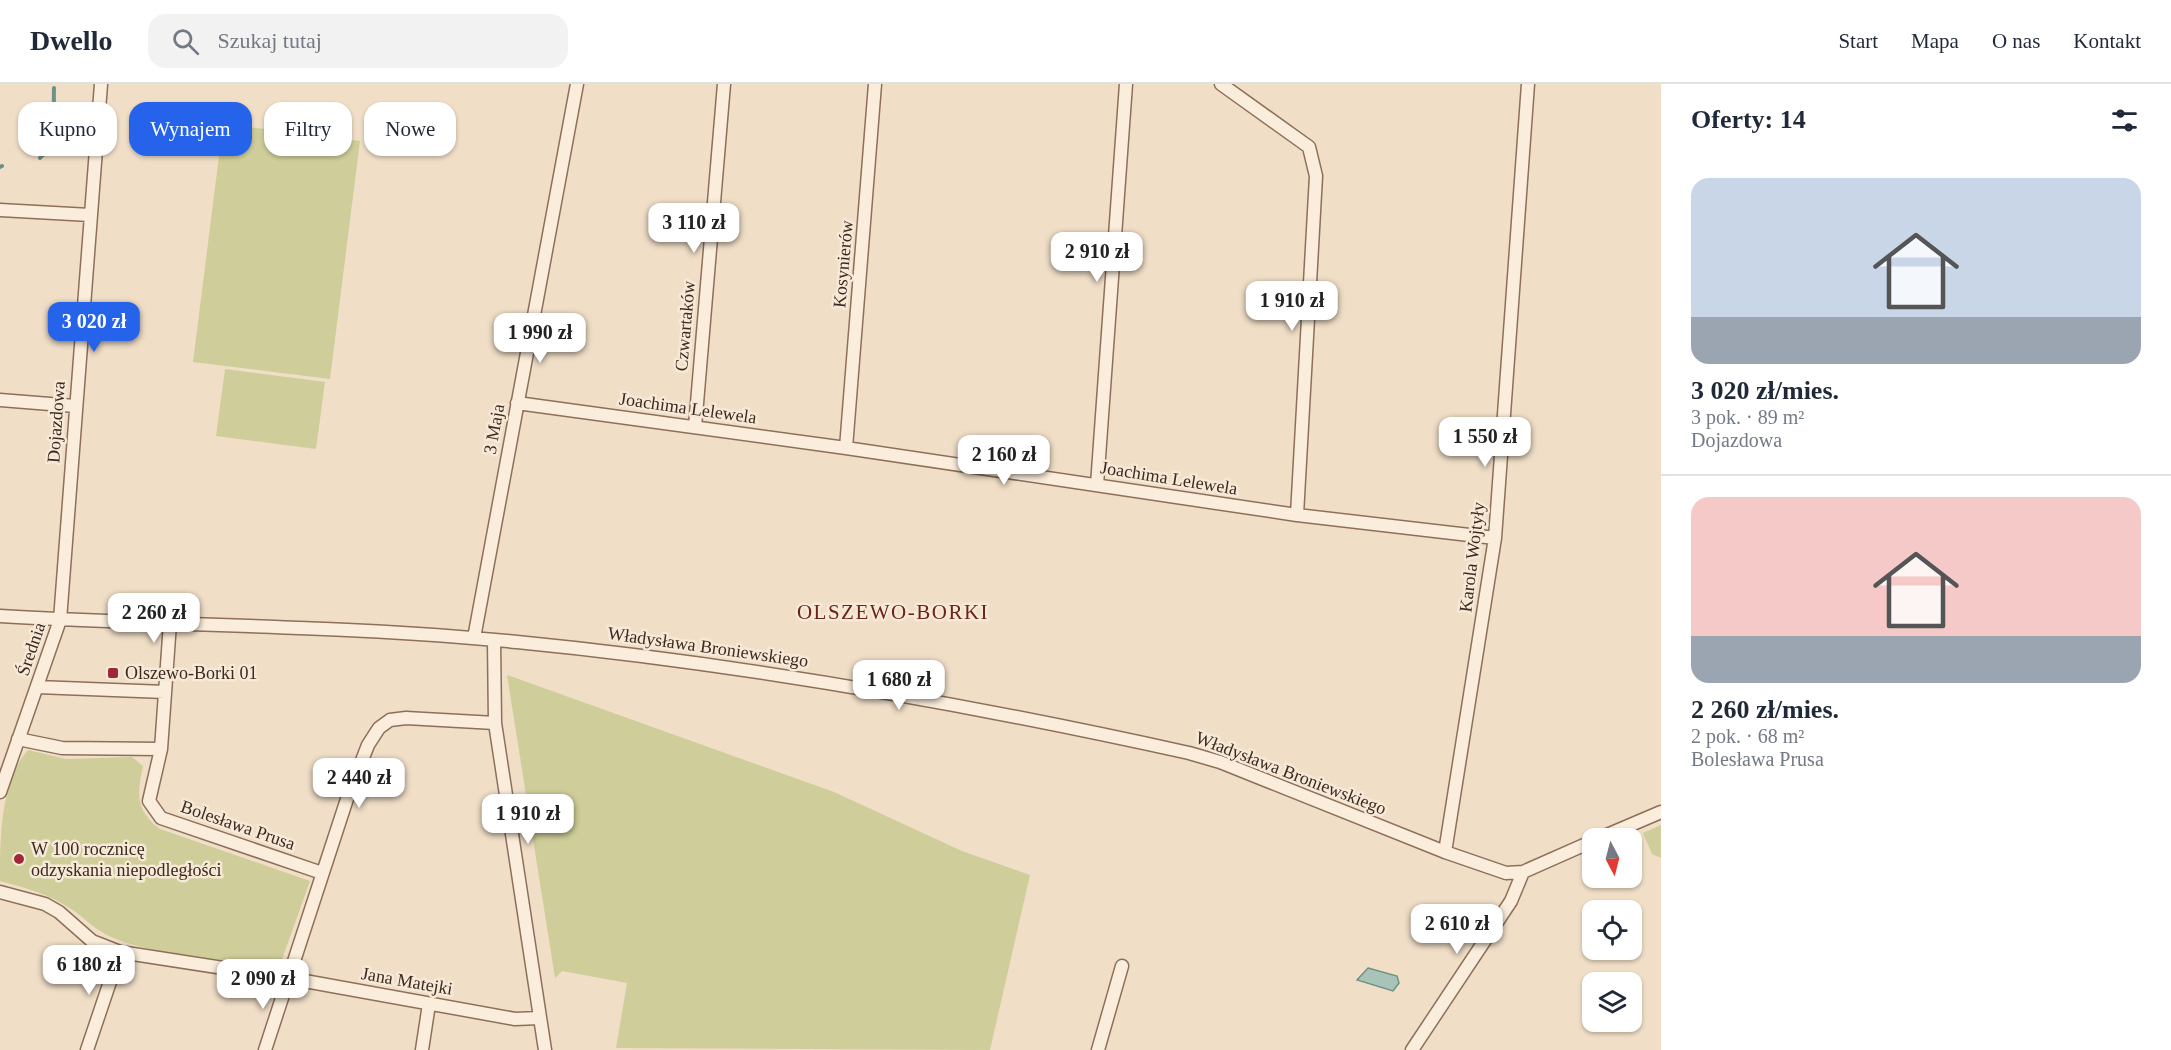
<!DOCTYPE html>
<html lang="pl">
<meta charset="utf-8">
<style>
:root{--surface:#fff;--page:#f2f2f3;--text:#1f2937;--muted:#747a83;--line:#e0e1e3;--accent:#2563eb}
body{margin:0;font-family:Georgia,serif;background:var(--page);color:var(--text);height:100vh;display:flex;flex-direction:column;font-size:22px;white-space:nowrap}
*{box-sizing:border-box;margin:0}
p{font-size:20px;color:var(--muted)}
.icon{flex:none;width:33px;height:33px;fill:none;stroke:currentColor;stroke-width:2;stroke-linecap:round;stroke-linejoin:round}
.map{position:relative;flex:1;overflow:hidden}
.drawer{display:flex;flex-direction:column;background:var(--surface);width:510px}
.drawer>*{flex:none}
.hud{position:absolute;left:18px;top:18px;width:570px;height:54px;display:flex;gap:12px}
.needle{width:39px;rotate:173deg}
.fabs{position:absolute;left:1582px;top:744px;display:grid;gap:12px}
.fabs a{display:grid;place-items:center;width:60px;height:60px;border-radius:12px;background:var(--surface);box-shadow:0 2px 4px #0004;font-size:30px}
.price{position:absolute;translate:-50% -51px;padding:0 14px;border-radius:12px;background:#fff;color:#222;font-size:20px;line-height:39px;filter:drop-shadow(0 2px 3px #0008)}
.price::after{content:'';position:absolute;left:50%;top:36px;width:18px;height:14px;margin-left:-9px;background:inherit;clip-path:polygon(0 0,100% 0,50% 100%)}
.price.current{background:var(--accent);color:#fff}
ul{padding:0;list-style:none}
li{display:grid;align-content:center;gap:12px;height:318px;padding:0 30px}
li+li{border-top:2px solid var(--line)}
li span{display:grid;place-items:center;height:186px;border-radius:18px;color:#555}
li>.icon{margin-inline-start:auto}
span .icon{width:108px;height:108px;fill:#fffc;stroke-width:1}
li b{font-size:26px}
h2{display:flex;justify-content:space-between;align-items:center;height:72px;padding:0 30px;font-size:26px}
.chip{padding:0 21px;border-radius:18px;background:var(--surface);box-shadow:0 2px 4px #0004;font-size:21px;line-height:54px}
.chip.current{background:var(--accent);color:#fff}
header{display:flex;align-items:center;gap:36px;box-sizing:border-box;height:84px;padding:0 30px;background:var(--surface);border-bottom:2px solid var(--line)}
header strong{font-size:28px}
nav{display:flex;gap:33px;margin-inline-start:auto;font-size:21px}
.search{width:420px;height:54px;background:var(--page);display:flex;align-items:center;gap:15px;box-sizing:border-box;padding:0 21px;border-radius:18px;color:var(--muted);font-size:22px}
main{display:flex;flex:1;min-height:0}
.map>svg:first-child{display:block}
.green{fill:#cfce9a}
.water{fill:#a8c4b8;stroke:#6e9385;stroke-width:1.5}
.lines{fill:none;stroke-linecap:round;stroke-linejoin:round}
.stream{stroke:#6e9385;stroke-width:4}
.minor-casing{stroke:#8d6f5b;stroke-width:15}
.minor{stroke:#faeddb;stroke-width:12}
.poi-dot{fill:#9e2839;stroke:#f7e9d7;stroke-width:2}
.labels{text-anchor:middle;stroke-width:5;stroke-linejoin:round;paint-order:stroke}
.street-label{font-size:18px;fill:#3c2a1f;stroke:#f7e9d7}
.poi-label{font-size:18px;fill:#3c2a1f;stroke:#f7e9d7;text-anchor:start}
.quarter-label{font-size:21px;letter-spacing:1.5px;fill:#6b231d;stroke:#f7e9d7}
</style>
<header>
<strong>Dwello</strong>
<div class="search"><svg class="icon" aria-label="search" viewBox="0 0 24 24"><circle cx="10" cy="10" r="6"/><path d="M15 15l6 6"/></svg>Szukaj tutaj</div>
<nav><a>Start</a><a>Mapa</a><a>O nas</a><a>Kontakt</a></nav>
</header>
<main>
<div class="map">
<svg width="1661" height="966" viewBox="0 0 1661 966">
<rect width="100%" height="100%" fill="#f0dec7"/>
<path class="green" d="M223 40 360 57 330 295 193 278Z
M225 285 325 298 316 365 216 352Z
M507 591 834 708 962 767 1030 791 990 966 616 964 627 899 562 887 555 894Z
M28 666 66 675 132 673 143 682C137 710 135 726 160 745L310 797 280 881 271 883C218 875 158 873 109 852 92 844 83 832 68 823 46 809 25 804 0 797 0 756 0 697 28 666Z
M1661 741V774L1652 770 1643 749Z"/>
<path class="water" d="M1368 884 1397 892 1399 899 1393 907 1357 896Z"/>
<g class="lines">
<path class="stream" d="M40 74C58 59 53 26 54 4
M0 83 2 82"/>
<g class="minor-casing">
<path id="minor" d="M1221 0 1309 63 1316 92 1297 431
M0 126 90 131
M0 316 75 322
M517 319 846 364 1297 431 1495 454
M695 343 724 0
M846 364 875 0
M1097 401 1126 0
M0 532C172 542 346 541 517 558 743 580 967 620 1189 669L1220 678 1445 768 1506 789 1523 788 1593 757
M170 539 161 665 149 717 161 734 322 789
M474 554 577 0
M494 556 495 639 545 966
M37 603 165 608
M18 655 62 664 161 665
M0 708 60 536 101 0
M1600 754 1661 728
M1445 768 1495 454 1528 0
M0 808 45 820 59 828 92 857 120 868 288 894 515 935 539 934
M87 966 120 868
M265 966 347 715 368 661 379 644 390 636 406 634 495 639
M422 966 429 920
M1098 966 1122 882
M1412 966 1511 817 1523 788"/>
</g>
<use href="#minor" class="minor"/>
</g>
<g class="poi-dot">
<rect x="107" y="583" width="12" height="12" rx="3"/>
<circle cx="19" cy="775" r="6"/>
</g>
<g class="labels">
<g class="street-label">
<text transform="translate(843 180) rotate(-85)" y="6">Kosynierów</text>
<text transform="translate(685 242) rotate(-85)" y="6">Czwartaków</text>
<text transform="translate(688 324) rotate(8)" y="6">Joachima Lelewela</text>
<text transform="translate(56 338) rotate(-86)" y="6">Dojazdowa</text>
<text transform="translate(494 345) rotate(-80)" y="6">3 Maja</text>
<text transform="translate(1169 394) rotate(9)" y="6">Joachima Lelewela</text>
<text transform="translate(1472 473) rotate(-83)" y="6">Karola Wojtyły</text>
<text transform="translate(708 563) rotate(8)" y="6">Władysława Broniewskiego</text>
<text transform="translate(31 565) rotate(-71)" y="6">Średnia</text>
<text transform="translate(1291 689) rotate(21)" y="6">Władysława Broniewskiego</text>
<text transform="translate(238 741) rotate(19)" y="6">Bolesława Prusa</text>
<text transform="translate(407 897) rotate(10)" y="6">Jana Matejki</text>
</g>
<g class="poi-label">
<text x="125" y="595">Olszewo-Borki 01</text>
<text x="31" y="771">W 100 rocznicę<tspan x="31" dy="21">odzyskania niepodległości</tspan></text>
</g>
<g class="quarter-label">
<text x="893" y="535">OLSZEWO-BORKI</text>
</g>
</g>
</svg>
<div class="fabs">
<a><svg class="needle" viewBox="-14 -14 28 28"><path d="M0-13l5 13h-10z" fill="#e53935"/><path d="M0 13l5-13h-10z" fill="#747a83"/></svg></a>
<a><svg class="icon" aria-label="locate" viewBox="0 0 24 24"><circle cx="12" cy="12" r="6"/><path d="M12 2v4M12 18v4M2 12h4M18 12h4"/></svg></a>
<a><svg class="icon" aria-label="layers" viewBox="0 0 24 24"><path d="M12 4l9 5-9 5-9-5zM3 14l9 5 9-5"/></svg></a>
</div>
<b class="price" style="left:694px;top:170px">3 110 zł</b>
<b class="price" style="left:1097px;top:199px">2 910 zł</b>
<b class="price" style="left:1292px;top:248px">1 910 zł</b>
<b class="price current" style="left:94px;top:269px">3 020 zł</b>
<b class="price" style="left:540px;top:280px">1 990 zł</b>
<b class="price" style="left:1485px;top:384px">1 550 zł</b>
<b class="price" style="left:1004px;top:402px">2 160 zł</b>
<b class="price" style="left:154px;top:560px">2 260 zł</b>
<b class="price" style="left:899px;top:627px">1 680 zł</b>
<b class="price" style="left:359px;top:725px">2 440 zł</b>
<b class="price" style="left:528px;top:761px">1 910 zł</b>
<b class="price" style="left:1457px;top:871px">2 610 zł</b>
<b class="price" style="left:89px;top:912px">6 180 zł</b>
<b class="price" style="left:263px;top:926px">2 090 zł</b>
<div class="hud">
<a class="chip">Kupno</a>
<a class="chip current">Wynajem</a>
<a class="chip">Filtry</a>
<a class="chip">Nowe</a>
</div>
</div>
<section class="drawer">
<h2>Oferty: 14<svg class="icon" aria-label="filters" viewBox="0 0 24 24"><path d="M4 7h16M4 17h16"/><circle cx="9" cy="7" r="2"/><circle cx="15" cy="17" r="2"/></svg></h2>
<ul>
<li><span style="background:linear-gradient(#c9d6e8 75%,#9aa5b1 0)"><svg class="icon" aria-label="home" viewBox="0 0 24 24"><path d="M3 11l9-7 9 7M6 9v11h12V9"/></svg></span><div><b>3 020 zł/mies.</b><p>3 pok. · 89 m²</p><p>Dojazdowa</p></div></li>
<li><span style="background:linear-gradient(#f6c9c9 75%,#9aa5b1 0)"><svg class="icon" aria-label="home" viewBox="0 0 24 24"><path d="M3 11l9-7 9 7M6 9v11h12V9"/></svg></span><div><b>2 260 zł/mies.</b><p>2 pok. · 68 m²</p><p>Bolesława Prusa</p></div></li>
</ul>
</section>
</main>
